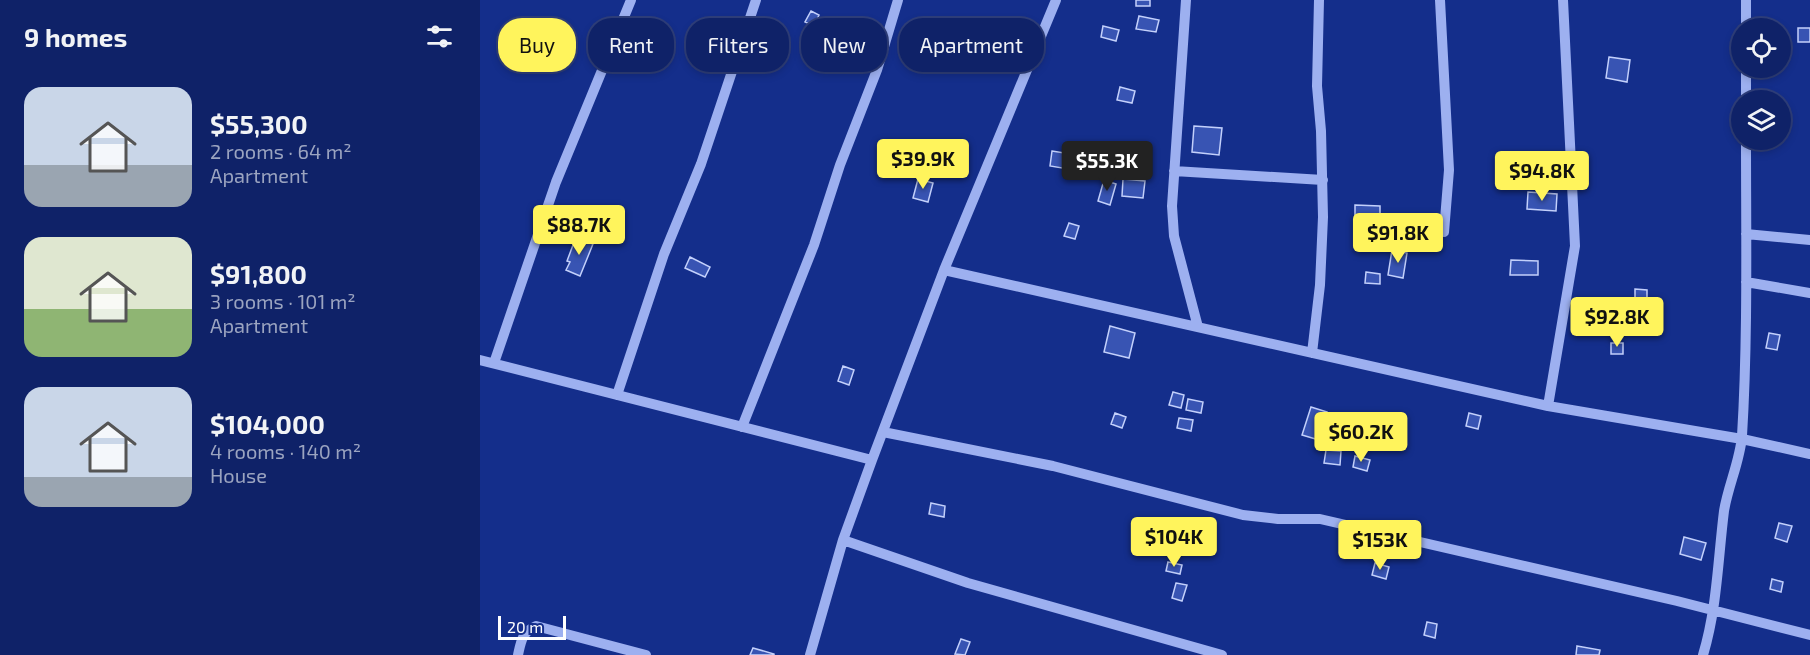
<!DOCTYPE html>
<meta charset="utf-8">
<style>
:root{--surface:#0f2268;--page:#1d2f71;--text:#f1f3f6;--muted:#9ba4c0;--line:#2f3f7c;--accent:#fff45c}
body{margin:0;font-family:"Exo 2",sans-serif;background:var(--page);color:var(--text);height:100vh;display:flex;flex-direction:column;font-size:22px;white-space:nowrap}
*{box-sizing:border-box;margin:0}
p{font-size:20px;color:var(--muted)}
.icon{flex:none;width:33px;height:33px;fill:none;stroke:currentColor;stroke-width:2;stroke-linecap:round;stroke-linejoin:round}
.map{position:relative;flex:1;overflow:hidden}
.panel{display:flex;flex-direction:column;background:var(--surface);width:480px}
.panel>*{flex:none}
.guide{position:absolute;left:18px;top:18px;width:570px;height:54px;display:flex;gap:12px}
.controls{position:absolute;left:1251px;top:18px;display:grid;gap:12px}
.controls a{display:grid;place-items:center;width:60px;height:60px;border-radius:50%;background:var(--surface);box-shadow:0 3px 9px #0003,0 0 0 2px var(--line);font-size:30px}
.scale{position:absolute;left:18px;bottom:15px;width:68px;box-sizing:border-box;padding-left:6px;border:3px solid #fff;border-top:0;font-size:16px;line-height:21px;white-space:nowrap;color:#fff;-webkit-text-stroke:4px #142e8b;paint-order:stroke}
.price{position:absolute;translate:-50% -51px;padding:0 14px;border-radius:6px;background:var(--accent);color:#111;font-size:20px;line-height:39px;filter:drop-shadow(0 2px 3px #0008)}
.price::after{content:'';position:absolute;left:50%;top:36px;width:18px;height:14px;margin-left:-9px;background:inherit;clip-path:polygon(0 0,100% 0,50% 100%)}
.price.on{background:#222;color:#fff}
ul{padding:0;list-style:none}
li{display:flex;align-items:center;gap:18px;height:150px;padding:0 24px}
li span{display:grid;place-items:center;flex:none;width:168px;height:120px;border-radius:18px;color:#555}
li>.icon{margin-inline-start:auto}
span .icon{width:72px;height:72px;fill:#fffc;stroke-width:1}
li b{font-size:26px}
h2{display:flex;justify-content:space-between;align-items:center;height:72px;padding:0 24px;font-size:26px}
.tag{padding:0 21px;border-radius:24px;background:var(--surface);box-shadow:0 3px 9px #0003,0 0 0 2px var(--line);font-size:21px;line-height:54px}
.tag.on{background:var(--accent);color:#111}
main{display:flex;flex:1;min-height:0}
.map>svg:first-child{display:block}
.building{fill:#3854b3;stroke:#c3d0fb;stroke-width:1.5}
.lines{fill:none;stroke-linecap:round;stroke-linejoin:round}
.minor{stroke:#9db0f0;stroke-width:10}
</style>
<main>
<section class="panel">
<h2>9 homes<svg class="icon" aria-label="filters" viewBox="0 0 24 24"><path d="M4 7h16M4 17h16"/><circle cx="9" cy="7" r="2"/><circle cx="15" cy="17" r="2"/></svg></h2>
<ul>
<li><span style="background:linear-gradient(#c9d6e8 65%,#9aa5b1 0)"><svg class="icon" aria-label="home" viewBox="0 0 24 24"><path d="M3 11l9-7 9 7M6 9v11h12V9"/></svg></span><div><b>$55,300</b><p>2 rooms · 64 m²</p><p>Apartment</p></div></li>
<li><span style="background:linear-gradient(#dfe7d0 60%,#8fb573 0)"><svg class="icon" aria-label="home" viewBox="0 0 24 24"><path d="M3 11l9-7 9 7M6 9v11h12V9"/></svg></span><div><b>$91,800</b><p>3 rooms · 101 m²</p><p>Apartment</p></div></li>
<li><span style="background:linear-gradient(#c9d6e8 75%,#9aa5b1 0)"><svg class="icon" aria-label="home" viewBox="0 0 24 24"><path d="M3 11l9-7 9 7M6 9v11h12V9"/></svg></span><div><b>$104,000</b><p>4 rooms · 140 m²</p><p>House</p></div></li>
</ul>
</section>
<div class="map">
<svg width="1330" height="655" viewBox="0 0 1330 655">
<rect width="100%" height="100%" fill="#142e8b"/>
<path class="building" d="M656 0H670V6H656Z
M331 11 339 15 334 26 325 22Z
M659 16 679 20 676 32 656 29Z
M623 26 639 30 636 41 621 37Z
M1318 28H1330V42H1318Z
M1129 57 1150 60 1147 82 1126 78Z
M640 87 655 91 652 103 637 100Z
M714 126 742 128 739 155 712 152Z
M572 151 591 154 588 169 570 166Z
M438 179 453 183 448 202 433 198Z
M643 179 665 181 663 198 642 196Z
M624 180 636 184 630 205 618 201Z
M1048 192 1077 194 1076 211 1047 209Z
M875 205 900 206V219H875Z
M589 223 599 226 595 239 584 236Z
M96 237 113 244 100 276 86 270 90 262 87 261Z
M912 250 927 253 923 278 908 275Z
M210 257 230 267 225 277 205 268Z
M1031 260 1058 261V275H1030Z
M886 272 900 274V284L885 283Z
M1155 289 1167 290V304L1155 303Z
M630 326 655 333 649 358 624 352Z
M1289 333 1300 335 1297 350 1286 348Z
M1131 343H1143V354H1131Z
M363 366 374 370 369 385 358 381Z
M693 392 704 395 701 408 689 405Z
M708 399 723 402 721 413 706 410Z
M831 407 847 412 839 440 822 435Z
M635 413 646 417 642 428 631 424Z
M989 413 1001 416 998 429 986 426Z
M699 418 713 420 711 431 697 428Z
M846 450 861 451 860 465 844 463Z
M875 456 890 460 887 471 873 467Z
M451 503 465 506 464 517 449 514Z
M1299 523 1312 526 1307 542 1295 538Z
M1204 537 1226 543 1221 560 1200 554Z
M688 562 702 565 700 574 686 571Z
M895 563 909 567 906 579 892 575Z
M1292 579 1303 582 1301 592 1290 589Z
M696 583 707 585 702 601 692 598Z
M947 622 957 624 955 638 944 635Z
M481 639 490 642 485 655 475 654Z
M1097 646 1120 650 1119 655H1096Z
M273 648 294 654V655H270Z"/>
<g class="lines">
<path class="minor" d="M706 0 692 206 694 236 718 327
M960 0 969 170 964 232
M1266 0V28
M1266 68V100
M694 171 843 180
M1266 234 1330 240
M464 270 1068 406 1262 439 1330 454
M1266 282 1330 293
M832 353 840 285 843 217 841 131 837 86 839 0
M0 360 392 460
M14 363 76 182 151 0
M137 395 184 254 221 164 276 0
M1068 406 1095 246 1083 0
M262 427 334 245 360 165 397 70 418 0
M403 432 573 466 763 515 798 519H840L1197 601 1330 635
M363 540 488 583 742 655
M38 655C41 641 42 632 56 626L166 655
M330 655 363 540 392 460 464 270 576 0
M1223 655C1237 609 1238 559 1244 511 1248 486 1260 461 1262 436 1268 337 1266 238 1266 140"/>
</g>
</svg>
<div class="controls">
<a><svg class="icon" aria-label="locate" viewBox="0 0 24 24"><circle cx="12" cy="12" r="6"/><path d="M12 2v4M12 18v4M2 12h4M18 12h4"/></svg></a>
<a><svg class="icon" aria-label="layers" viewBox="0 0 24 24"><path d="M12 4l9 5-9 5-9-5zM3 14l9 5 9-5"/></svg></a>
</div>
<div class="scale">20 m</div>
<b class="price" style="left:443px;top:190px">$39.9K</b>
<b class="price on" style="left:627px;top:192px">$55.3K</b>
<b class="price" style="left:1062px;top:202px">$94.8K</b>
<b class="price" style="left:99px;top:256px">$88.7K</b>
<b class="price" style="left:918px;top:264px">$91.8K</b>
<b class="price" style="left:1137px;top:348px">$92.8K</b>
<b class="price" style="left:881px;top:463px">$60.2K</b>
<b class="price" style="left:694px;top:568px">$104K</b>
<b class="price" style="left:900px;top:571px">$153K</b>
<div class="guide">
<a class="tag on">Buy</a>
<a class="tag">Rent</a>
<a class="tag">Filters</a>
<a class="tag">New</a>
<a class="tag">Apartment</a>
</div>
</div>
</main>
